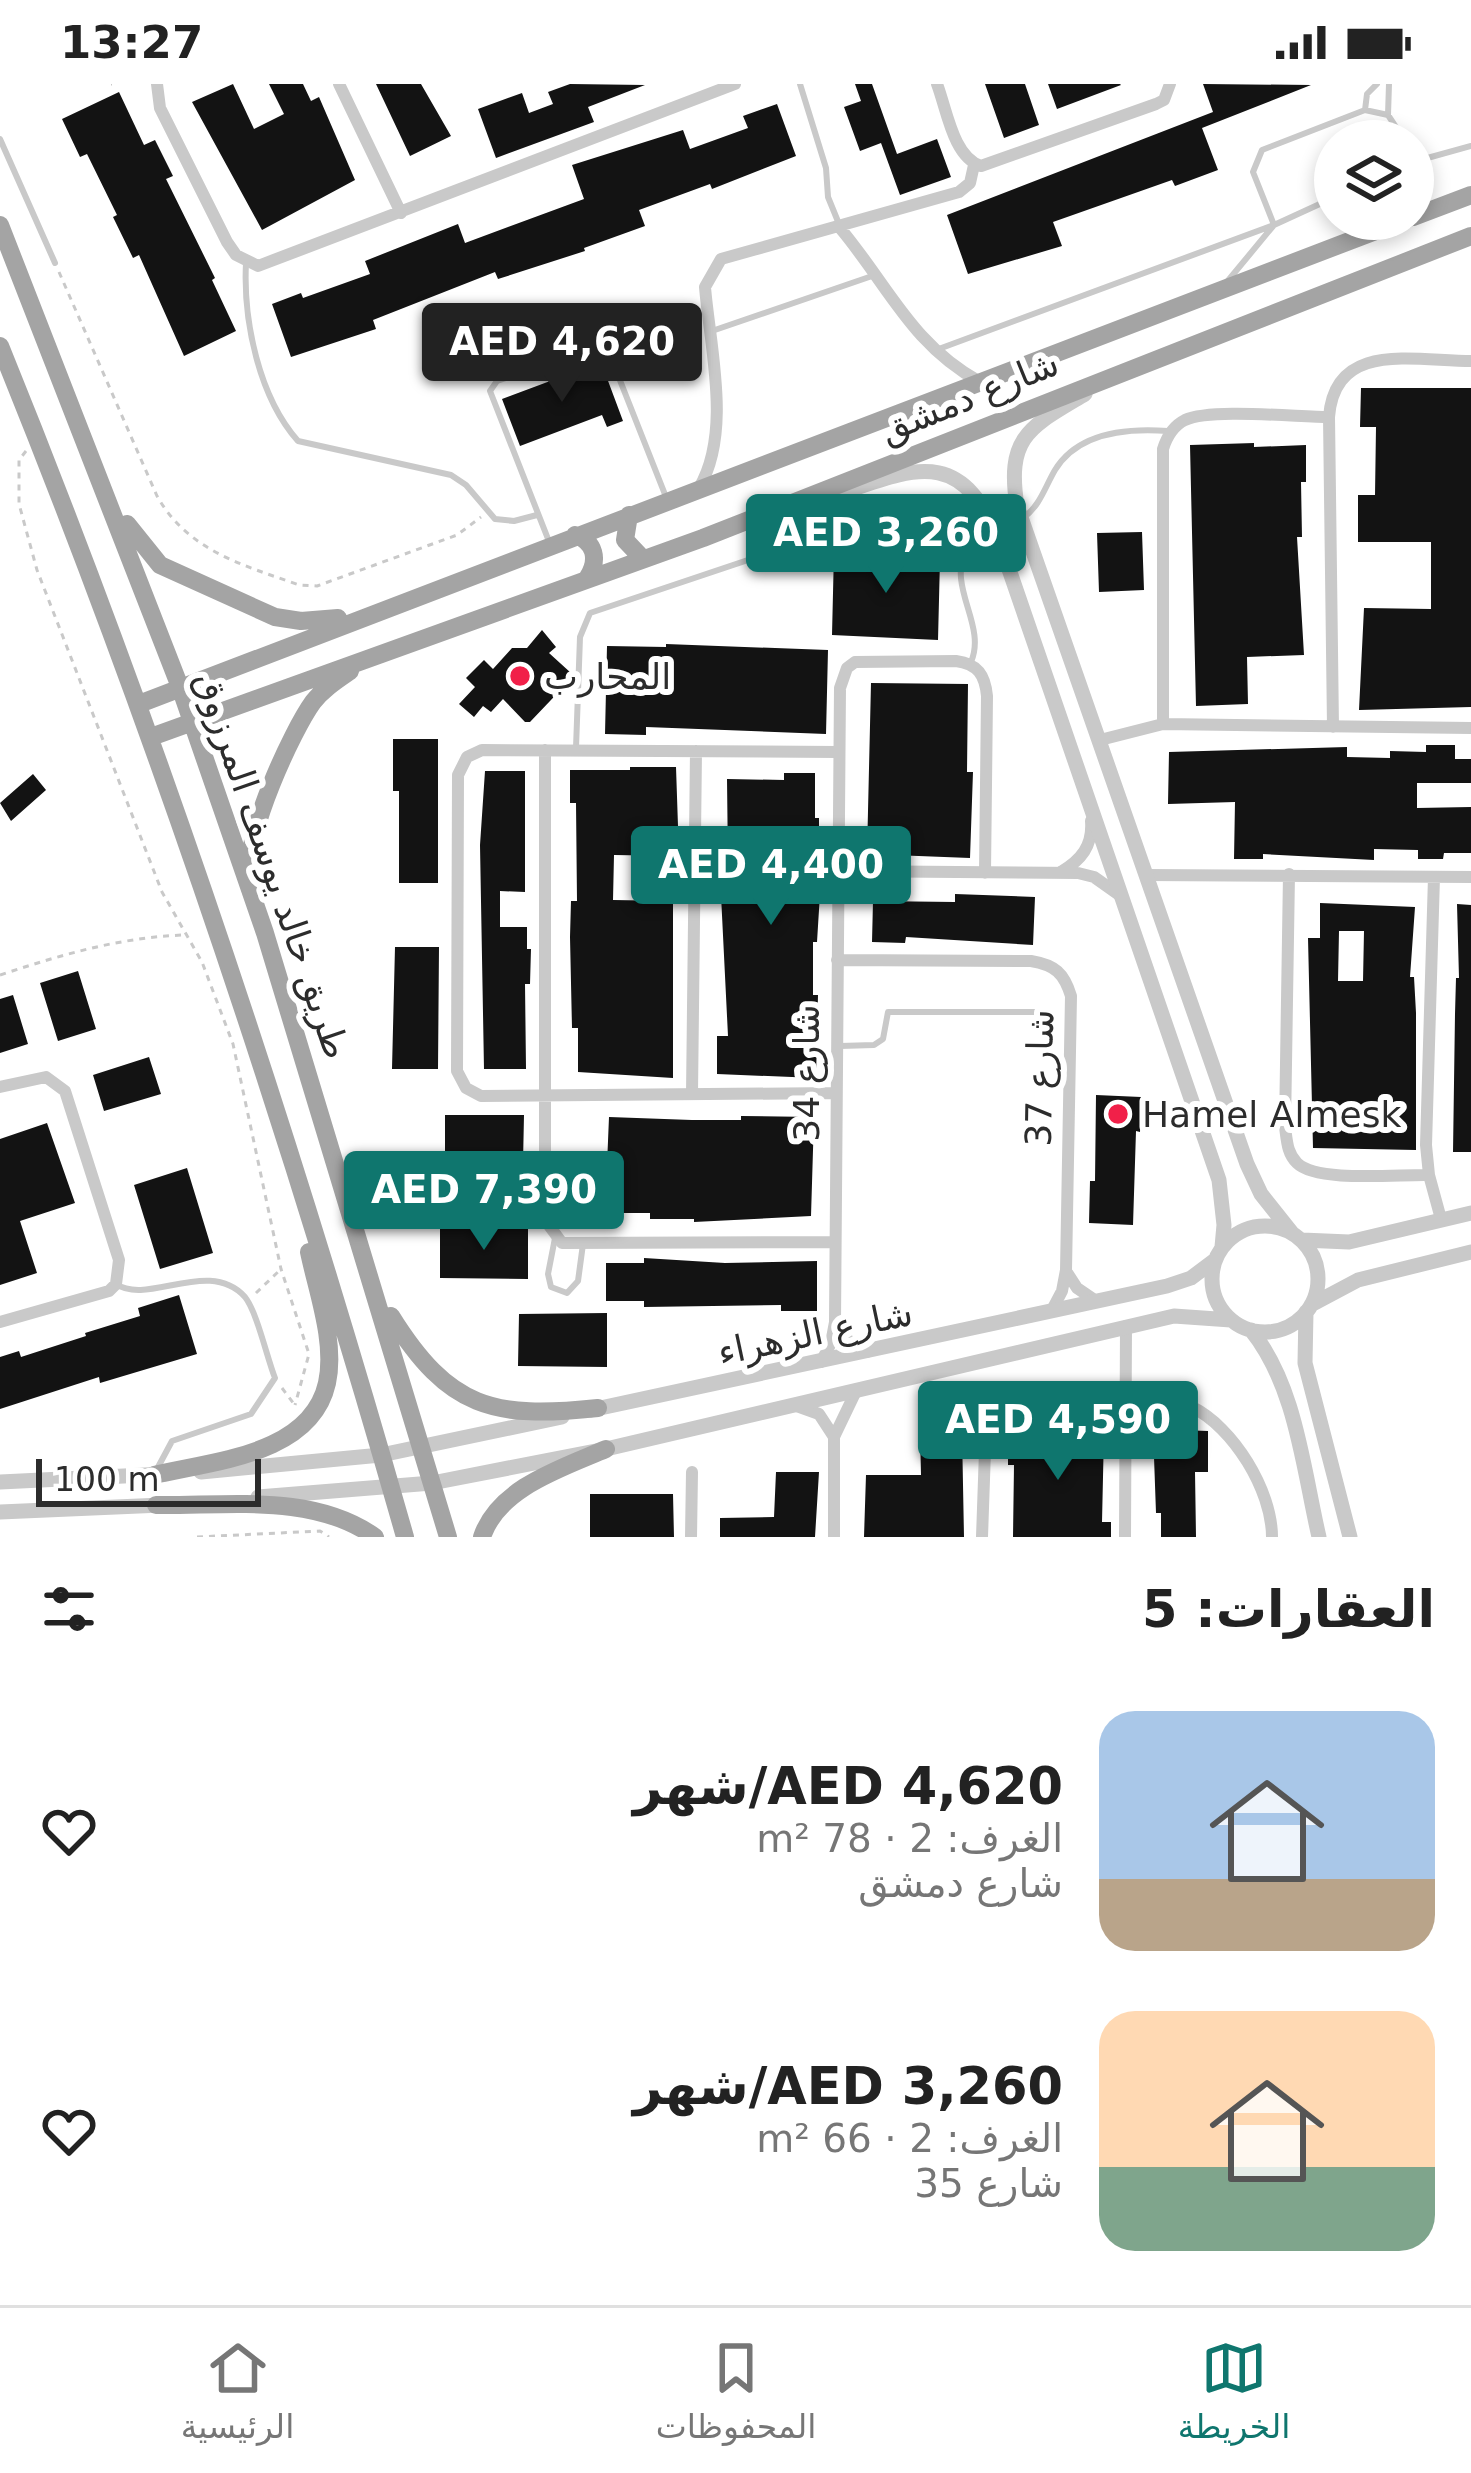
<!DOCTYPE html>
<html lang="ar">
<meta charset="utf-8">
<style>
:root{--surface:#fff;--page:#f6f6f6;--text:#222;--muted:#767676;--line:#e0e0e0;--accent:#0f766e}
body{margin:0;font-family:"DejaVu Sans",Cairo,sans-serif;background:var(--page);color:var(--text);direction:rtl;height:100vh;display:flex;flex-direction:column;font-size:45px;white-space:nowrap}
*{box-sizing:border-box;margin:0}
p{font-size:39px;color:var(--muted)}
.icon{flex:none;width:66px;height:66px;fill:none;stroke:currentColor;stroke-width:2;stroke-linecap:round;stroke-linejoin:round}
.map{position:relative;height:1453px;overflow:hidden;direction:ltr}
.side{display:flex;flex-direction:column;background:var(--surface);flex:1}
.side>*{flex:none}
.controls{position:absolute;left:1314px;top:36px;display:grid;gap:24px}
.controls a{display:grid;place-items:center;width:120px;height:120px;border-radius:50%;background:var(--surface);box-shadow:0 6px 18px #0003;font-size:60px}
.scale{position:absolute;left:36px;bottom:30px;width:225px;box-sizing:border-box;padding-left:12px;border:6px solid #2c2c2c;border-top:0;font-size:33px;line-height:42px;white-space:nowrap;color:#2c2c2c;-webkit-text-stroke:9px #fff;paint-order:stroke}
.price{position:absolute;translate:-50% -102px;padding:0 27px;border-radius:12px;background:var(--accent);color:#fff;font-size:39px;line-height:78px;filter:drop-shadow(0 3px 6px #0008)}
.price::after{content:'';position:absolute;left:50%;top:72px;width:36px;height:27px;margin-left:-18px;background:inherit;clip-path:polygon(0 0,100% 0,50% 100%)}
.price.on{background:#222;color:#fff}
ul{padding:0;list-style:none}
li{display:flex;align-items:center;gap:36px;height:300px;padding:0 36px}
li span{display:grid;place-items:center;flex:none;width:336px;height:240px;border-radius:36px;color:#555}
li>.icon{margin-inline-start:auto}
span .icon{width:144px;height:144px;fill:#fffc;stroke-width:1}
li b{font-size:51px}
h2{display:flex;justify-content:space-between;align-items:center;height:144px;padding:0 36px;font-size:51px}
.status{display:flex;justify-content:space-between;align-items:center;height:84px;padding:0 60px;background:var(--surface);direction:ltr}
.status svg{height:33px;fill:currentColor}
.dock{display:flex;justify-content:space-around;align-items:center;height:168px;border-top:3px solid var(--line);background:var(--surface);font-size:33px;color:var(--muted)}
.dock a{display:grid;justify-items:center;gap:6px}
.dock .on{color:var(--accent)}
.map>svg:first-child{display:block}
.building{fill:#131313;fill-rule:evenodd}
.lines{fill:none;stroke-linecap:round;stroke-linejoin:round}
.path{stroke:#c9c9c9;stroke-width:3;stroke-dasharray:6 6;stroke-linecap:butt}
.service{stroke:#c9c9c9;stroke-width:6}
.minor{stroke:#c9c9c9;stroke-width:12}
.tertiary{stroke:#c9c9c9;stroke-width:15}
.primary{stroke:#a4a4a4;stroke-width:18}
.poi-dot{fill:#f12049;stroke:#fff;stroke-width:4.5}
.labels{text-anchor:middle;stroke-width:12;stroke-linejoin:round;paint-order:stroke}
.street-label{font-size:36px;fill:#2c2c2c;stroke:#fff}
.poi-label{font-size:36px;fill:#2c2c2c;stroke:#fff;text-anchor:start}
</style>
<div class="status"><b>13:27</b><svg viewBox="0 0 49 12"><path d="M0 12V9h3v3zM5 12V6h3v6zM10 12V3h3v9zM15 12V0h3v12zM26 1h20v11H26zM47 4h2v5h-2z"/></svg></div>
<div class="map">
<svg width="1471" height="1453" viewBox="0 0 1471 1453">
<rect width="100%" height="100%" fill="#fff"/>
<path class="building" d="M233 0 254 45 284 30 269 0H303L311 17 319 13 355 96 262 146 192 18Z
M376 0H421L451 52 410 72Z
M570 0 645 1 588 23 594 38 496 74 478 25 522 9 529 29 553 20 548 8Z
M855 0H872L897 70 937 55 951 93 900 111 881 59 860 67 844 23 861 17Z
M985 0H1025L1039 41 1004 54Z
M1048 0H1120L1121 1 1057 25Z
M1203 0 1311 1 1202 44 1218 86 1175 102 1172 96 1053 138 1062 162 968 190 947 131 1213 28Z
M119 8 144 61 155 56 173 92 166 95 215 194 212 196 236 247 184 272 139 171 133 174 113 133 117 131 87 70 80 73 62 35Z
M777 20 796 72 712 105 710 100 639 126 645 142 584 164 585 167 498 195 495 188 373 236 376 245 291 273 272 220 301 209 303 214 370 190 365 177 458 140 465 159 584 115 572 81 683 46 690 65 748 44 743 32Z
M601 278 623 337 607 343 602 331 520 362 502 315Z
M1361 304H1471V623L1359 626 1364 524 1431 525V458H1358V411H1375L1376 343H1360Z
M1254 359V363L1306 361V398H1301L1302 453H1297L1304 571 1247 573 1248 620 1196 622 1190 361Z
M1142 448 1144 506 1099 508 1097 449Z
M834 467 940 475 938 556 832 551Z
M542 546 556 563 549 569 571 589 570 596 530 638H525L503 615 491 628 483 622 474 633 459 620 475 603 466 594 484 576 493 585 512 564H527Z
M666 560 828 566 826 650 646 643V651L605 650 607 562 666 563Z
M871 599 968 600 967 688H973L970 774 867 770Z
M393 655H438V799H399V707H393Z
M1426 661H1455V675H1471V699H1417V724L1471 723V769H1444L1443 775H1418V766L1374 765V776L1263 770V775H1234L1235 718 1168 720 1169 668 1347 663V673L1390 674V667L1426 668Z
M630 683H676L679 772 614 771 613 816 673 817V994L578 988V944H572L570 853 571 817H577L576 719H570V686H630Z
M485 687H525V808L500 807V843H527V865H531L530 900H525L526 985H484L480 761Z
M784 689H815V734H819V778L822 777 817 858H813V911H818L816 994 717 990V952H728L721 811V781H728L727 695 784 696Z
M33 690 46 706 11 737 0 719Z
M955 810 1035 813 1033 861 906 853 905 859 872 858 873 817 955 818Z
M1320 819 1415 823 1410 893H1414L1416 929V1066L1313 1064 1308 854H1320ZM1339 847H1364L1363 897H1338Z
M1457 820 1471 821V1068H1453L1455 930 1456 894H1459Z
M395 863H439L438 985H392Z
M78 887 96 945 58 957 40 899Z
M13 911 28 960 0 969V915Z
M149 973 161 1010 104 1027 93 991Z
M1096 1011 1141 1013 1140 1048 1136 1047 1133 1141 1089 1139 1090 1097H1095Z
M445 1031H524L523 1079 445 1078Z
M741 1032 814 1033 811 1132 694 1138V1135H650V1129H605L609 1033 692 1036H741Z
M47 1039 75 1119 20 1137 37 1189 0 1201V1055Z
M187 1084 213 1169 160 1185 134 1101Z
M440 1143H528V1195L440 1194Z
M644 1174 725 1179 817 1177V1227H781V1221L644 1223V1217H606V1179H644Z
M179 1211 197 1270 100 1299 99 1293 0 1325V1273L19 1267 21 1273 86 1252 85 1249 140 1232 138 1224Z
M607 1229V1283L518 1282 519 1230Z
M1008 1344 1104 1348 1102 1438H1111V1453H1013L1014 1381H1008Z
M1153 1345 1208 1347V1388H1195L1196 1453H1161V1429H1156Z
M920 1348H962L964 1453H864L866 1391H921Z
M776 1388H819L815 1453H720V1434L774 1433Z
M590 1410H673L674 1453H590Z"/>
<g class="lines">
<path class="path" d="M111 0H112
M59 188 157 412C188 467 243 481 299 501L317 502 457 451 481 433
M26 367 19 376V420L37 486 162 808 202 878 233 960 281 1185 309 1270 295 1321
M0 891C61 871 117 854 182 851
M256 1209 280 1186
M282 1304 294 1320
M197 1453 320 1447 329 1453"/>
<path class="service" d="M800 0 826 84 828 113 839 140
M1365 26 1367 10 1377 0
M1388 31 1389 0
M0 55 55 179
M1413 78 1471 62
M246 179C243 237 259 313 298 357L451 391 466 401 495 435 514 437 537 431
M1226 199 1274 141 1253 88 1262 66 1365 26 1388 31 1405 57
M709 248 875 191
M936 266 1274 141 1335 113
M1023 434C1040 422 1045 403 1055 386 1078 348 1128 344 1168 347
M550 460 490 307 497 297 603 262 610 271 666 413
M966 466C947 504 987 541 971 578
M576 664 580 553 590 529 864 437 906 435 966 466 997 462
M840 962 874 961 883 955 888 928H1037
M555 1154 548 1190 551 1203 567 1209 578 1197 583 1160
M116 1200C148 1222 209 1173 245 1213 257 1228 267 1274 275 1294L251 1330 172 1357 157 1385"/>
<path class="minor" d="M157 0 160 24 227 158 236 171 258 182 735 0
M339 0 401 129
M937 0C947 26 953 73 981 82L1156 20 1164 16 1170 0
M840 144C888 201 911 260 980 298
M699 404C732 348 710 264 705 203L721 175 959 108 970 99 974 81
M1163 640V365C1167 352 1173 342 1185 336 1211 324 1297 333 1329 333
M1333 643 1329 333C1335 256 1414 277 1471 277
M1100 656 1163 640 1471 644
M545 666V1136L562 1159 835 1158
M837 787 1078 789 1094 793 1118 810
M1061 788C1081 776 1093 762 1091 737
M1289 790 1285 1043C1287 1057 1287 1069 1297 1079 1317 1099 1399 1090 1429 1091
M1146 791 1471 793
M1434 793 1426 1061 1429 1091 1441 1135
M837 876 1031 877C1055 881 1064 889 1071 912L1066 1186 1062 1207 1052 1226
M0 1003 46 993 65 1007 119 1176 116 1200 109 1207 0 1238
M836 1009 481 1012 466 1004 457 987 458 691 467 673 482 666 838 668
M692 1010 696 667
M1066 1187 1077 1204 1096 1217
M836 1239 848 1256 867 1268
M821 1278 831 1259 835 1238 840 604 847 584 855 578 956 577C978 580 985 591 987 612L985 789
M794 1321 819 1330 834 1353
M691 1453 692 1388
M834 1453V1353L857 1305
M982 1453 986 1338 1002 1326 1018 1322 1192 1323C1233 1343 1272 1406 1272 1453
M1125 1453 1126 1242"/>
<path class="tertiary" d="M1085 310C1030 343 1006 352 1017 422L1247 1080 1261 1110 1292 1149
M820 416C906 389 960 352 1001 462L1219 1096 1224 1141 1222 1163
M1212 1195a53 53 0 1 1 106 0a53 53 0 1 1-106 0Z
M1302 1156 1349 1158 1471 1129
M1311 1221 1358 1196 1471 1168
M1306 1228 1305 1279 1350 1453
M1251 1246C1296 1302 1303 1384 1319 1453
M591 1326 1167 1202 1191 1194 1215 1176
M201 1388 381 1371 562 1333
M0 1398 165 1390
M258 1413 432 1399 606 1365 1174 1232 1231 1236
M0 1428 162 1421"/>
<path class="primary" d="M1413 133 1471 111
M0 141 180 603 265 849 448 1453
M0 262C158 651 290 1049 405 1453
M629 431 625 456 642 474
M127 440 160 481 275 533 301 537 338 534
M575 451C595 458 599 475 588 493
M139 620 1407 135
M151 653 703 454 1471 152
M251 786C244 752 292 647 313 618 323 605 337 596 350 587
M391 1232C449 1325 493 1335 598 1324
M154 1391C213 1377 311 1371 327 1299 336 1258 317 1207 309 1168
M156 1421C229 1422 313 1409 375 1453
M482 1453C498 1404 562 1384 606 1365"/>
</g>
<g class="poi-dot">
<circle cx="520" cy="592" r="12"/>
<circle cx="1118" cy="1030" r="12"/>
</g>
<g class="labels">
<g class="street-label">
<text transform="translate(969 312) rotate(-22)" y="13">شارع دمشق</text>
<text transform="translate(273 781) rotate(71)" y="13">طريق خالد يوسف المرزوق</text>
<text transform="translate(806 989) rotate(-90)" y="13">شارع 34</text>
<text transform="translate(1039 994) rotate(-89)" y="13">شارع 37</text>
<text transform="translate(815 1248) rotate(-12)" y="13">شارع الزهراء</text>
</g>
<g class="poi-label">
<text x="544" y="605">المحارب</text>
<text x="1142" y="1043">Hamel Almesk</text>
</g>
</g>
</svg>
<div class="controls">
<a><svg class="icon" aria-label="layers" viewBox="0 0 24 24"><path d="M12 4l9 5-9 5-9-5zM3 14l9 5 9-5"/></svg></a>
</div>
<div class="scale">100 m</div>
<b class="price on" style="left:562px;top:321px">AED 4,620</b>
<b class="price" style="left:886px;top:512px">AED 3,260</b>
<b class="price" style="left:771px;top:844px">AED 4,400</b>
<b class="price" style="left:484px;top:1169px">AED 7,390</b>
<b class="price" style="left:1058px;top:1399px">AED 4,590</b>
</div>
<section class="side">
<h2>العقارات: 5<svg class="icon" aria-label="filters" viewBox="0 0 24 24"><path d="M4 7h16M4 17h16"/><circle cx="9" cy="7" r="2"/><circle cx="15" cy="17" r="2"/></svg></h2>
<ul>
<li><span style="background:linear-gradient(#a9c7e8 70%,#b9a48a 0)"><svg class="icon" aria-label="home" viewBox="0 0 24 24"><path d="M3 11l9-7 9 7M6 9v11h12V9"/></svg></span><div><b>AED 4,620/شهر</b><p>الغرف: 2 · 78 m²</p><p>شارع دمشق</p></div><svg class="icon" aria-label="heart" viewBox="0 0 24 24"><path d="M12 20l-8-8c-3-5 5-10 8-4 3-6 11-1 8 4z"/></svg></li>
<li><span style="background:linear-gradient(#ffd9b3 65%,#7fa58c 0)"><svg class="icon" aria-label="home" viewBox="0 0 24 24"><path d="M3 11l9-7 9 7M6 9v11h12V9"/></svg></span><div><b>AED 3,260/شهر</b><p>الغرف: 2 · 66 m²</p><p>شارع 35</p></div><svg class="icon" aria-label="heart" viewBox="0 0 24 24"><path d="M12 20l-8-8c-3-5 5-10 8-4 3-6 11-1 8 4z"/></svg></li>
</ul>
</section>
<nav class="dock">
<a class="on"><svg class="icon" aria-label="map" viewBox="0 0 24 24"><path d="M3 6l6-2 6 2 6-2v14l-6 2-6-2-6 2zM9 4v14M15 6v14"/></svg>الخريطة</a>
<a><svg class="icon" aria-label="saved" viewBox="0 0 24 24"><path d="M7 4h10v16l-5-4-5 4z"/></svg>المحفوظات</a>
<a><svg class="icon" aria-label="home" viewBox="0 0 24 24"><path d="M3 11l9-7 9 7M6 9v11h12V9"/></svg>الرئيسية</a>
</nav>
